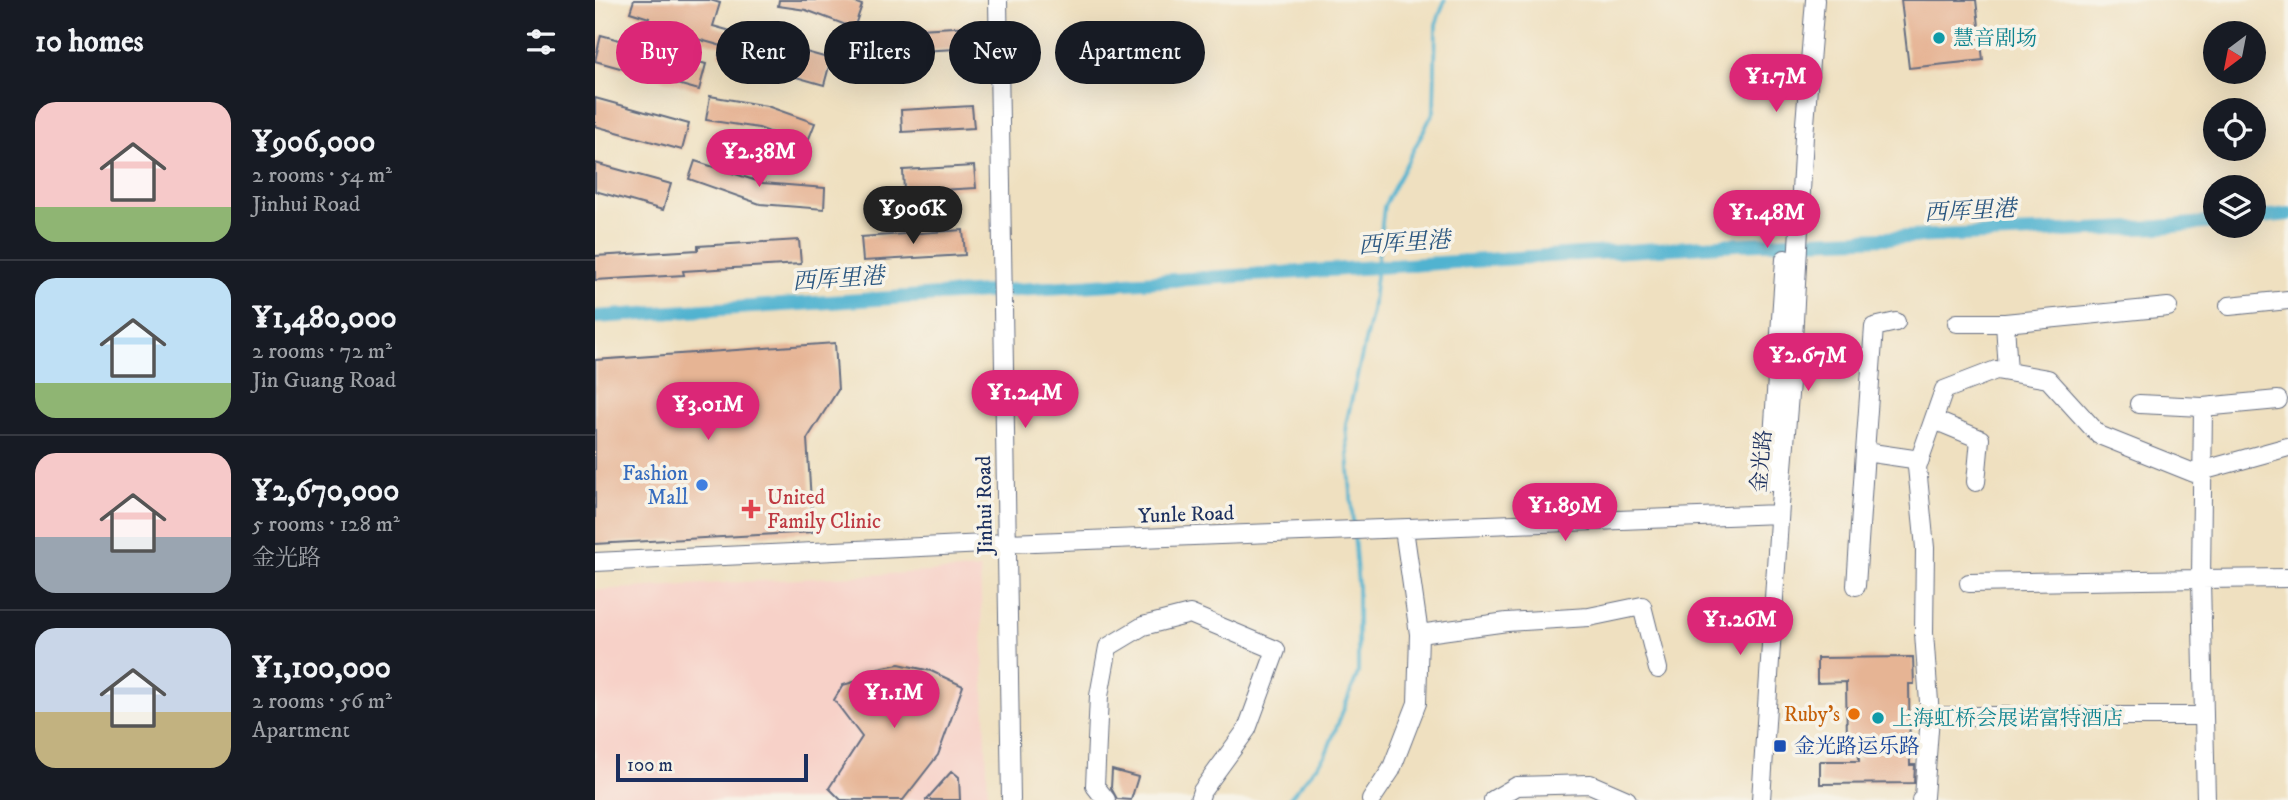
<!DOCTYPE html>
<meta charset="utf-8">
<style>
:root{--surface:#171b24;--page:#20242c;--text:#f1f3f6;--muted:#9ea1a6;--line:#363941;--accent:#db2777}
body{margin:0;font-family:"IM FELL DW Pica","Noto Serif SC",serif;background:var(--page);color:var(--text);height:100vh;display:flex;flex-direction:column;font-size:26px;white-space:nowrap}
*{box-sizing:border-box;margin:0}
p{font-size:23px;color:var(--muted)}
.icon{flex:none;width:38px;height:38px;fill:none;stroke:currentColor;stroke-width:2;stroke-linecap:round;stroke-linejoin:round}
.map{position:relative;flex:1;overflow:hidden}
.details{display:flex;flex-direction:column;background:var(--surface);width:595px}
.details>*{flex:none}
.hud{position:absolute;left:21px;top:21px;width:665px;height:63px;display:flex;gap:14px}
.needle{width:46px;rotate:212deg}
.buttons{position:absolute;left:1608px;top:21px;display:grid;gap:14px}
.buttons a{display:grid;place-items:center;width:63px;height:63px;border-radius:50%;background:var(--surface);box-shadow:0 7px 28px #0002;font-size:35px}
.scale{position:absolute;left:21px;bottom:18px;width:192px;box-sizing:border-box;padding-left:7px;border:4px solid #1b2f5e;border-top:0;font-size:19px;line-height:24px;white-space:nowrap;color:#1b2f5e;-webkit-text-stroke:5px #f7f3e8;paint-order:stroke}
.price{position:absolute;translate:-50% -60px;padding:0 16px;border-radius:24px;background:var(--accent);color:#fff;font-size:23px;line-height:46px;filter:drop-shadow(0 2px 4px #0008)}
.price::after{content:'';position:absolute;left:50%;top:42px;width:21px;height:16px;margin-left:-10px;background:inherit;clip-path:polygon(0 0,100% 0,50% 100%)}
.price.active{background:#222;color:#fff}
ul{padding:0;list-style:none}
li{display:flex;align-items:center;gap:21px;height:175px;padding:0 35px}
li+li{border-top:2px solid var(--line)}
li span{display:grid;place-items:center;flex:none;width:196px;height:140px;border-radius:21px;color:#555}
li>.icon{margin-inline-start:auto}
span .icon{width:84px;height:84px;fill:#fffc;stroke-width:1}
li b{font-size:30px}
h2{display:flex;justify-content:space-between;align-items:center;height:84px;padding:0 35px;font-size:30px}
.chip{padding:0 24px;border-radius:32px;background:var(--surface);box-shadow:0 7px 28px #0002;font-size:24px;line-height:63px}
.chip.active{background:var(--accent);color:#fff}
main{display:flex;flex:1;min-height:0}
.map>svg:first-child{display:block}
.built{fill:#f7d1c8}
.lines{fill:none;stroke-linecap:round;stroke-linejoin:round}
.stream{stroke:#51b3d0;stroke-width:3.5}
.canal{stroke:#51b3d0;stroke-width:14}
.building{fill:#e6b494}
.minor-casing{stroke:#656d80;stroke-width:20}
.minor{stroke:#fff;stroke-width:18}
.culture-dot{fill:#0f9aa8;stroke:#f7f3e8;stroke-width:2.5}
.shop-dot{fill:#3f7fe0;stroke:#f7f3e8;stroke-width:2.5}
.health-dot{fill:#e0444e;stroke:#f7f3e8;stroke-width:2.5}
.food-dot{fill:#e8710a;stroke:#f7f3e8;stroke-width:2.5}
.transit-dot{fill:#1a4fb4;stroke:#f7f3e8;stroke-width:2.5}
.labels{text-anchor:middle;stroke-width:7;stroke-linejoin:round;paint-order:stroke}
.culture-label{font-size:21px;fill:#0d838f;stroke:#f7f3e8;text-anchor:start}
.street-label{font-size:21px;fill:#1b2f5e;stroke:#f7f3e8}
.shop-label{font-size:21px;fill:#366cbe;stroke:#f7f3e8;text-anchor:end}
.health-label{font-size:21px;fill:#be3a42;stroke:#f7f3e8;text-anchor:start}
.food-label{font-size:21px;fill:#c56008;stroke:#f7f3e8;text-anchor:end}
.transit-label{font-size:21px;fill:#164399;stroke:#f7f3e8;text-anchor:start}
.water-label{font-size:23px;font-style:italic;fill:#2b5780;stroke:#f7f3e8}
</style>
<main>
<section class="details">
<h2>10 homes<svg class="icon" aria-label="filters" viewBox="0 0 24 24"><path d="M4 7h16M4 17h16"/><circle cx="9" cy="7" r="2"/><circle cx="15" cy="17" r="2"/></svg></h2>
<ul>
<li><span style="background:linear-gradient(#f6c9c9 75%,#8fb573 0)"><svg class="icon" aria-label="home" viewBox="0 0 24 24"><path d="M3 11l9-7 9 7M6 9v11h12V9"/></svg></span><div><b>¥906,000</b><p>2 rooms · 54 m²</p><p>Jinhui Road</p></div></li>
<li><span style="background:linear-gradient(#bfe0f5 75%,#8fb573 0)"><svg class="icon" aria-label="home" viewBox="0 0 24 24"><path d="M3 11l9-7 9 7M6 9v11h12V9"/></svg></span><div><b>¥1,480,000</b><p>2 rooms · 72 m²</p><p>Jin Guang Road</p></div></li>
<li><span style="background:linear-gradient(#f6c9c9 60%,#9aa5b1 0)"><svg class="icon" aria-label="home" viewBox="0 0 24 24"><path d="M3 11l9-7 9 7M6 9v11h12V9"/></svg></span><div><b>¥2,670,000</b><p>5 rooms · 128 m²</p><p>金光路</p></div></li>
<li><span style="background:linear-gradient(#c9d6e8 60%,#c2b280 0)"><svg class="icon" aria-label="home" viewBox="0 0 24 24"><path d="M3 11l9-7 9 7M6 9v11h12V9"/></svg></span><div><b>¥1,100,000</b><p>2 rooms · 56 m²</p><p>Apartment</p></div></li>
</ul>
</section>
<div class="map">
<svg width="1693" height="800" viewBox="0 0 1693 800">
<rect width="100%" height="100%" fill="#f7f3e8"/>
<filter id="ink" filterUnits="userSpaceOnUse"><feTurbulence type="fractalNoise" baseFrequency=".0143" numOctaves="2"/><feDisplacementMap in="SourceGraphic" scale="14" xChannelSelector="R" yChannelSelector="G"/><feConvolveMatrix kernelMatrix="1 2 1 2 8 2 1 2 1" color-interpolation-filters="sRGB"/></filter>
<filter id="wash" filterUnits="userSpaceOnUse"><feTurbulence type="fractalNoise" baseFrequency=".00686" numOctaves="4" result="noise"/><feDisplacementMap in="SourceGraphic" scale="28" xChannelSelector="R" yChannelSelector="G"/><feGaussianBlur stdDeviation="1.57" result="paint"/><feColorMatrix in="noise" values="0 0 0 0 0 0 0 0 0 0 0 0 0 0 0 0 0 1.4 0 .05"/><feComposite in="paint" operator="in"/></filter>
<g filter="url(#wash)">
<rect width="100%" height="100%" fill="#efe0c0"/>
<path class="built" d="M385 569 393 800H0V590Z"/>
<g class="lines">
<path class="stream" d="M758 524 751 424 777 311 789 206 839 111 841 24 850 0
M693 800 730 756 763 673V586L759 535"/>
<path class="canal" d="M1659 218 1693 214
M0 317 1141 244 1565 227 1620 222"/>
</g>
<g id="blocks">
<path class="building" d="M39 0H115L125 3 118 26 236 59 229 85 124 55 127 46 52 25 54 18 35 12Z
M184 0H253L267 5 259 28 211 10 183 6Z
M1306 0H1381L1388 60 1314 68Z
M377 26 379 48 307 52 306 30Z
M6 35 111 64 104 90 0 61Z
M115 96 172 106 220 123 211 146 164 128 111 120Z
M0 98 94 124 87 150 0 126Z
M377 106 379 128 307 132 306 110Z
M100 161 168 183 230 188 229 209 165 204 94 179Z
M0 163 76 184 68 210 0 191Z
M379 166 381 188 309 192 308 170Z
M368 230 370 255 268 261 266 237Z
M204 240 206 264 88 271 89 275 0 280V256L103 250V246Z
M240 343 243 390 212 439 218 532 0 544V360Z
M1318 657 1319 684H1314L1315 765H1320L1319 783 1225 784V761H1264L1263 740 1252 741 1251 682 1222 683V658Z
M304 664 336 671 368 686 343 755 308 800H246L234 788 267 737 239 700 248 685 262 681 283 668Z
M517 770 543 777 536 800 522 799 516 788Z
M357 771 364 777 365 800H331Z"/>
</g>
</g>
<g filter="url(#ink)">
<use href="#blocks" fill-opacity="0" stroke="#656d80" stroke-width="2"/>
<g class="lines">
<g class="minor-casing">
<path id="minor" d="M403 0 416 800
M1634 306 1693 300
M1362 323H1410L1413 372
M1410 323 1573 307
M1544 404 1608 407
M1339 420 1385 439 1381 482
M1270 452 1279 327 1301 322
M1175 482 1190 259
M0 562 412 543 1184 514
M1374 583 1606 579 1608 407 1683 400
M1261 586 1270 452 1325 460
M824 634 912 622 994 617 1047 606 1063 669
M1335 716H1609L1606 579 1693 578
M1609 716 1611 800
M511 800 500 786 504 696 513 647 548 626 595 614 681 650 652 729 607 791 604 800
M776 800 796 770 822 703 824 634 809 529
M898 800 922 786 995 784 1032 800
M1166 800 1185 505 1197 358 1209 136 1220 0
M1326 800 1329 797 1335 716 1329 633 1330 548 1322 467 1349 390 1401 370 1453 379 1504 435 1599 473 1693 447"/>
</g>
<use href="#minor" class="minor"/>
</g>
</g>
<g class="culture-dot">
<circle cx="1344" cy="38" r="7"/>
<circle cx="1283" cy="718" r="7"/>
</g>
<circle class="shop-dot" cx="107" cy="485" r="7"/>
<path class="health-dot" d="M152.5 498.5h7v7h7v7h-7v7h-7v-7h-7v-7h7z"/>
<circle class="food-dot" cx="1259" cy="714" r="7"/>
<rect class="transit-dot" x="1178" y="739" width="14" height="14" rx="3.5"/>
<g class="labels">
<g class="culture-label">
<text x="1358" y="45">慧音剧场</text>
<text x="1297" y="725">上海虹桥会展诺富特酒店</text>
</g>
<g class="street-label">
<text transform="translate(1166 461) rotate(-85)" y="7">金光路</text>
<text transform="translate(389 505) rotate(-91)" y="7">Jinhui Road</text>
<text transform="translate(591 514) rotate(-2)" y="7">Yunle Road</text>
</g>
<g class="shop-label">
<text x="93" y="480">Fashion<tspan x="93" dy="24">Mall</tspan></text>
</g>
<g class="health-label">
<text x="172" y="504">United<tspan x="172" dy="24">Family Clinic</tspan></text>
</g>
<g class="food-label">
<text x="1245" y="721">Ruby's</text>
</g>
<g class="transit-label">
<text x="1199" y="753">金光路运乐路</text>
</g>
<g class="water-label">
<text transform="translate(1375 210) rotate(-3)" y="8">西厍里港</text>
<text transform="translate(809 242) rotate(-4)" y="8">西厍里港</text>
<text transform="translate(243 278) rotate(-4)" y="8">西厍里港</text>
</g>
</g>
</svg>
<div class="buttons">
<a><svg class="needle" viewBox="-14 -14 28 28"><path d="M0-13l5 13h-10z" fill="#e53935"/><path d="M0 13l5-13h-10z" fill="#9ea1a6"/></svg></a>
<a><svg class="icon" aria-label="locate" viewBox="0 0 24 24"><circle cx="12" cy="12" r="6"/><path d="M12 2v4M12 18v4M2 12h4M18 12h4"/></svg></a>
<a><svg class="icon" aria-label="layers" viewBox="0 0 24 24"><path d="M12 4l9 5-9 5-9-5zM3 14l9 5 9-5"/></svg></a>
</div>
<div class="scale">100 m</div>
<b class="price" style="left:1181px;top:114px">¥1.7M</b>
<b class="price" style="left:164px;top:189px">¥2.38M</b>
<b class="price active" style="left:318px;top:246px">¥906K</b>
<b class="price" style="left:1172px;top:250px">¥1.48M</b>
<b class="price" style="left:1213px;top:393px">¥2.67M</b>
<b class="price" style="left:430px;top:430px">¥1.24M</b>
<b class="price" style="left:113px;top:442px">¥3.01M</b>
<b class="price" style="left:970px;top:543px">¥1.89M</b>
<b class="price" style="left:1145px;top:657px">¥1.26M</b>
<b class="price" style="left:299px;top:730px">¥1.1M</b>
<div class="hud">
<a class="chip active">Buy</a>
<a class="chip">Rent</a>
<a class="chip">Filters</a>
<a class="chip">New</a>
<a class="chip">Apartment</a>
</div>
</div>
</main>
